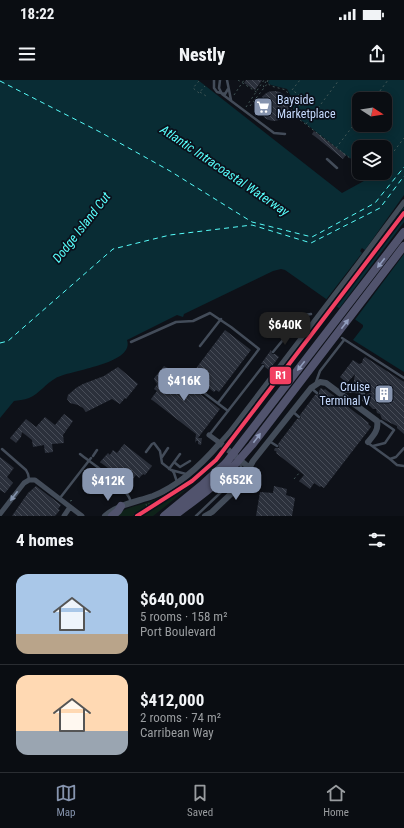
<!DOCTYPE html>
<meta charset="utf-8">
<style>
:root{--surface:#0a0d12;--page:#181b20;--text:#f1f3f6;--muted:#999c9f;--line:#2a2d32;--accent:#8694ae}
body{margin:0;font-family:"Roboto Condensed",sans-serif;background:var(--page);color:var(--text);height:100vh;display:flex;flex-direction:column;font-size:15px;white-space:nowrap}
*{box-sizing:border-box;margin:0}
p{font-size:13px;color:var(--muted)}
.icon{flex:none;width:22px;height:22px;fill:none;stroke:currentColor;stroke-width:2;stroke-linecap:round;stroke-linejoin:round}
.map{position:relative;height:436px;overflow:hidden}
.panel{display:flex;flex-direction:column;background:var(--surface);flex:1}
.panel>*{flex:none}
.needle{width:26px;rotate:102deg}
.controls{position:absolute;left:352px;top:12px;display:grid;gap:8px}
.controls a{display:grid;place-items:center;width:40px;height:40px;border-radius:8px;background:var(--surface);box-shadow:0 2px 10px #0003,0 0 0 1px var(--line);font-size:20px}
.price{position:absolute;translate:-50% -34px;padding:0 9px;border-radius:8px;background:var(--accent);color:#fff;font-size:13px;line-height:26px;filter:drop-shadow(0 1px 2px #0008)}
.price::after{content:'';position:absolute;left:50%;top:24px;width:12px;height:9px;margin-left:-6px;background:inherit;clip-path:polygon(0 0,100% 0,50% 100%)}
.price.active{background:#222;color:#fff}
ul{padding:0;list-style:none}
li{display:flex;align-items:center;gap:12px;height:100px;padding:0 16px}
li+li{border-top:1px solid var(--line)}
li span{display:grid;place-items:center;flex:none;width:112px;height:80px;border-radius:12px;color:#555}
li>.icon{margin-inline-start:auto}
span .icon{width:48px;height:48px;fill:#fffc;stroke-width:1}
li b{font-size:17px}
h2{display:flex;justify-content:space-between;align-items:center;height:48px;padding:0 16px;font-size:17px}
.status{display:flex;justify-content:space-between;align-items:center;height:28px;padding:0 20px;background:var(--surface);direction:ltr}
.status svg{height:11px;fill:currentColor}
header{display:flex;justify-content:space-between;align-items:center;height:52px;padding:0 16px;background:var(--surface);font-size:18px;font-weight:800}
.menu{display:flex;justify-content:space-around;align-items:center;height:56px;border-top:1px solid var(--line);background:var(--surface);font-size:11px;color:var(--muted)}
.menu a{display:grid;justify-items:center;gap:2px}
.menu .active{color:var(--accent)}
.map>svg:first-child{display:block}
.grass{fill:url(#grass-tufts)}
.water{fill:#092c34;fill-rule:evenodd}
.pier{fill:#0e1118}
.lines{fill:none;stroke-linecap:round;stroke-linejoin:round}
.ferry{stroke:#56fdfa;stroke-width:1;stroke-dasharray:5 4;stroke-linecap:butt}
.building{fill:url(#building-back-hatch)}
.path{stroke:#405555;stroke-width:1;stroke-dasharray:2 3;stroke-linecap:butt}
.service{stroke:#434c59;stroke-width:2.5}
.minor{stroke:#434c59;stroke-width:5}
.tertiary{stroke:#434c59;stroke-width:6}
.primary{stroke:#51536d;stroke-width:8}
.minor-bridge{stroke:#434c59;stroke-width:5}
.primary-bridge{stroke:#51536d;stroke-width:8}
.rail-1-casing{stroke:#0b101b;stroke-width:7}
.rail-1{stroke:#f24062;stroke-width:4}
.oneway{fill:#919dbd}
.oneway2{fill:#8493ac}
.labels{text-anchor:middle;stroke-width:3.5;stroke-linejoin:round;paint-order:stroke}
.poi-label{font-size:12px;fill:#c6dafe;stroke:#0b101b;text-anchor:start}
.water-label{font-size:13px;font-style:italic;fill:#56fdfa;stroke:#0b101b}
.line-badge{stroke:#0b101b;stroke-width:1.5}
.badge-label{font-size:11px;text-anchor:middle;font-weight:bold;fill:#fff}
</style>
<div class="status"><b>18:22</b><svg viewBox="0 0 49 12"><path d="M0 12V9h3v3zM5 12V6h3v6zM10 12V3h3v9zM15 12V0h3v12zM26 1h20v11H26zM47 4h2v5h-2z"/></svg></div>
<header><svg class="icon" aria-label="menu" viewBox="0 0 24 24"><path d="M4 6h16M4 12h16M4 18h16"/></svg>Nestly<svg class="icon" aria-label="share" viewBox="0 0 24 24"><path d="M12 15V3M7 8l5-5 5 5M5 13v7h14v-7"/></svg></header>
<div class="map">
<svg width="404" height="436" viewBox="0 0 404 436">
<defs>
<pattern id="grass-tufts" width="24" height="20" patternUnits="userSpaceOnUse"><rect width="24" height="20" fill="#0e2219"/><path d="M3 7l-1-3M5 7V3M7 7l1-3M15 17l-1-3M17 17v-4M19 17l1-3" fill="none" stroke="#30423c"/></pattern>
<pattern id="building-back-hatch" width="6" height="6" patternUnits="userSpaceOnUse"><rect width="6" height="6" fill="#2b303b"/><path d="M-1 5l2 2M0 0l6 6M5-1l2 2" fill="none" stroke="#484d58"/></pattern>
</defs>
<rect width="100%" height="100%" fill="#0e1118"/>
<path class="grass" d="M220 374 224 376 217 385 153 436H115C126 426 141 426 154 420 179 409 198 393 217 375Z"/>
<path class="water" d="M0 0H198L342 113 373 96 370 93H385V67H359V85L292 33 295 19 293 20 287 9 271 5 268 3 269 0H404V292L353 260 363 247V245L285 190 281 189 273 191 184 234 183 237 177 235 127 260C135 284 70 290 56 298 46 303 39 314 29 318 24 320 18 320 14 321L0 338ZM359 19H385V45H359Z"/>
<path class="pier" d="M404 115V127L372 170 374 171 404 130V134L375 172 377 174 371 181H369L358 195 359 197 358 198 357 197 334 227 332 226 355 196 354 195 330 225 325 221 362 173 360 171 362 168 365 170Z
M404 142V174L354 241 338 230Z"/>
<g class="lines">
<path class="ferry" d="M0 1 100 52 170 91 252 142 312 157 375 123 404 87
M0 263 8 261 113 169 170 155 252 145 311 163 380 128 404 96"/>
</g>
<path class="building" d="M246 0H262L255 10 244 3Z
M259 26a15 15 0 1 1 30 0a15 15 0 1 1-30 0Z
M314 51 346 75 343 79 312 54Z
M225 250 251 270 219 312 216 310 214 312 191 295Z
M271 270 272 274H275L279 277 269 290 265 287 264 284H261Z
M365 277 404 302V354L397 348V346L382 339 380 334 377 333 376 329H373L370 326 362 321V316L365 317 367 314 373 312 358 309 353 306 355 294 347 303 340 297 353 280 359 284 362 283 363 279Z
M164 286 175 292 177 296 220 329 198 358H202L201 365 198 364V361H196L195 363 196 354 151 319 157 311 154 309 157 304 154 299 155 297Z
M118 287 138 304 126 319 125 318 120 324 112 319 86 332 83 328 78 325 70 323 67 319 68 315 76 308 83 304 104 296Z
M321 308 324 310 325 309 369 343 368 344 371 347 324 408 321 406 320 407 314 403 310 409 299 401 304 395 276 373 277 372 274 370 275 368H279L278 364 297 339 301 338 300 335 315 315 319 314V311Z
M64 334 73 341 63 355 64 363 52 364 53 372 45 373 44 365 33 367 32 360 22 352 21 357 16 363 10 358 26 339 36 347 45 337 55 345Z
M124 364 152 386 145 395 143 394 139 398 136 395 129 404 100 382 108 373 110 375 113 370 117 373Z
M0 377 14 388 7 397 13 403 5 413 0 410Z
M36 406 61 425 58 429 60 430 55 436H12L28 413Z
M274 406 287 409 286 415 295 418 292 436H256L260 412 273 413Z"/>
<g class="lines">
<path class="path" d="M238 0 258 13
M268 0 267 3 271 6 286 10 293 23 291 33 359 85
M199 1 193 8 199 13 205 6
M264 7 263 6 267 0
M200 12 206 16
M234 15 244 0
M374 19 388 0
M250 26 267 4
M246 27 264 0
M293 34 305 19 292 10 300 0
M306 44 339 0
M336 68 359 38
M385 83 404 58
M370 93 371 94 374 93
M294 399 300 392
M70 421 73 420"/>
<path class="service" d="M214 0V8L217 12 225 14 228 9
M220 0 219 8 222 14 274 53 285 54
M227 0 231 20
M327 79 337 88
M342 258 404 298
M131 262 176 242 193 241 210 233 231 247 259 269 218 323
M200 266 221 239
M273 272 301 238 305 235 311 234
M316 302 320 291 344 260
M191 303 228 331
M311 308 317 313
M339 311 358 312 364 314
M292 331 299 337
M210 354 263 286
M269 361 277 366
M368 363 390 379 396 377 404 368
M373 366 385 363 394 350 381 341H378
M2 369 26 390 28 394 29 399
M146 372 152 364 154 363 160 371 162 383 171 390 186 394
M80 374C94 385 127 406 131 422
M93 376 97 370
M162 377 168 368
M390 379 397 385 404 386
M174 382 180 387 190 381
M169 389 180 374
M172 390 174 393 177 402
M60 418 91 378
M196 436 240 394 242 389 239 382"/>
<path class="minor" d="M354 189 404 122
M209 355 220 363 229 353
M0 434 24 403 29 400H35L82 436
M64 436 70 427"/>
<path class="tertiary" d="M105 436C119 424 136 422 153 416 179 406 202 384 220 363L246 385 248 389
M205 436 212 432 235 410 245 396 253 381 311 308 320 302 326 303 377 341C379 350 373 356 368 362"/>
<path class="primary" d="M112 436 118 431 121 426
M164 436 203 404 226 383
M174 436C194 420 215 407 232 388"/>
<path class="minor-bridge" d="M229 353 354 189"/>
<path class="primary-bridge" d="M226 383 404 152
M232 388 252 365 404 166"/>
<g class="rail-1-casing">
<path id="rail-1" d="M137 436 192 401 216 380 404 133"/>
</g>
<use href="#rail-1" class="rail-1"/>
</g>
<defs><path id="oneway-solid" d="M-6-.8H1V-3.2L6.5 0L1 3.2V.8H-6Z"/></defs>
<g class="oneway">
<use href="#oneway-solid" transform="translate(381 183) rotate(128)"/>
<use href="#oneway-solid" transform="translate(345 244) rotate(-53)"/>
<use href="#oneway-solid" transform="translate(301 286) rotate(128)"/>
<use href="#oneway-solid" transform="translate(257 358) rotate(-53)"/>
</g>
<use class="oneway2" href="#oneway-solid" transform="translate(14 416) rotate(127)"/>
<defs>
<g id="supermarket-square" transform="scale(1)"><rect x="-9" y="-9" width="18" height="18" rx="4" fill="#8694ae" stroke="#0b101b"/><path d="M-6-5.5h2.5l.6 2H6L4.5 2H-2.5L-4.4-4H-6ZM-1.5 3.2a1.3 1.3 0 1 0 .1 0ZM3 3.2a1.3 1.3 0 1 0 .1 0Z" fill="#fff"/></g>
<g id="building-square" transform="scale(1)"><rect x="-9" y="-9" width="18" height="18" rx="4" fill="#8694ae" stroke="#0b101b"/><path d="M-4-6H4V6H1V3H-1V6H-4ZM-2.5-4.3h1.7v1.8h-1.7ZM.8-4.3h1.7v1.8H.8ZM-2.5-1h1.7V.8h-1.7ZM.8-1h1.7V.8H.8Z" fill="#fff"/></g>
</defs>
<g fill-rule="evenodd">
<use href="#supermarket-square" x="263" y="27"/>
<use href="#building-square" x="384" y="314"/>
</g>
<g class="labels">
<g class="poi-label">
<text x="277" y="24">Bayside<tspan x="277" dy="14">Marketplace</tspan></text>
<text x="370" y="311" text-anchor="end">Cruise<tspan x="370" dy="14">Terminal V</tspan></text>
</g>
<g class="water-label">
<text transform="translate(225 90) rotate(34)" y="5">Atlantic Intracoastal Waterway</text>
<text transform="translate(81 147) rotate(-52)" y="5">Dodge Island Cut</text>
</g>
</g>
<rect class="line-badge" x="269" y="286" width="23" height="19" rx="4" fill="#f24062"/>
<g class="badge-label">
<text x="281" y="299">R1</text>
</g>
</svg>
<div class="controls">
<a><svg class="needle" viewBox="-14 -14 28 28"><path d="M0-13l5 13h-10z" fill="#e53935"/><path d="M0 13l5-13h-10z" fill="#999c9f"/></svg></a>
<a><svg class="icon" aria-label="layers" viewBox="0 0 24 24"><path d="M12 4l9 5-9 5-9-5zM3 14l9 5 9-5"/></svg></a>
</div>
<b class="price active" style="left:285px;top:266px">$640K</b>
<b class="price" style="left:184px;top:322px">$416K</b>
<b class="price" style="left:236px;top:421px">$652K</b>
<b class="price" style="left:108px;top:422px">$412K</b>
</div>
<section class="panel">
<h2>4 homes<svg class="icon" aria-label="filters" viewBox="0 0 24 24"><path d="M4 7h16M4 17h16"/><circle cx="9" cy="7" r="2"/><circle cx="15" cy="17" r="2"/></svg></h2>
<ul>
<li><span style="background:linear-gradient(#a9c7e8 75%,#b9a48a 0)"><svg class="icon" aria-label="home" viewBox="0 0 24 24"><path d="M3 11l9-7 9 7M6 9v11h12V9"/></svg></span><div><b>$640,000</b><p>5 rooms · 158 m²</p><p>Port Boulevard</p></div></li>
<li><span style="background:linear-gradient(#ffd9b3 70%,#9aa5b1 0)"><svg class="icon" aria-label="home" viewBox="0 0 24 24"><path d="M3 11l9-7 9 7M6 9v11h12V9"/></svg></span><div><b>$412,000</b><p>2 rooms · 74 m²</p><p>Carribean Way</p></div></li>
</ul>
</section>
<nav class="menu">
<a class="active"><svg class="icon" aria-label="map" viewBox="0 0 24 24"><path d="M3 6l6-2 6 2 6-2v14l-6 2-6-2-6 2zM9 4v14M15 6v14"/></svg>Map</a>
<a><svg class="icon" aria-label="saved" viewBox="0 0 24 24"><path d="M7 4h10v16l-5-4-5 4z"/></svg>Saved</a>
<a><svg class="icon" aria-label="home" viewBox="0 0 24 24"><path d="M3 11l9-7 9 7M6 9v11h12V9"/></svg>Home</a>
</nav>
